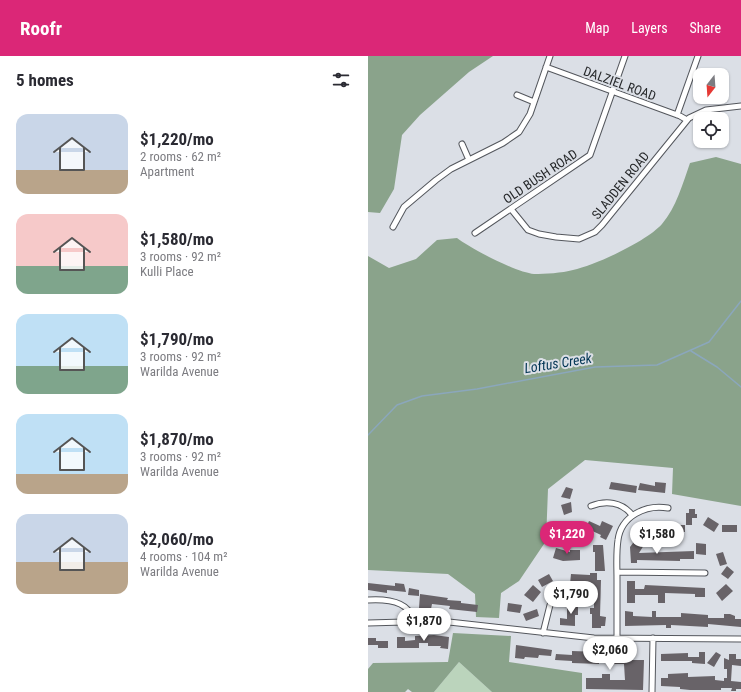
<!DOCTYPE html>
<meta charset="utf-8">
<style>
:root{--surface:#fff;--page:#f2f2f3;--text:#2b2b33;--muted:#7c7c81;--accent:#db2777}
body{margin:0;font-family:"Roboto Condensed",sans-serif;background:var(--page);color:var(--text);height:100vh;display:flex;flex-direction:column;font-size:15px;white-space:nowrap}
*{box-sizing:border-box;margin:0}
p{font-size:13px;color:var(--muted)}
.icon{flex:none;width:22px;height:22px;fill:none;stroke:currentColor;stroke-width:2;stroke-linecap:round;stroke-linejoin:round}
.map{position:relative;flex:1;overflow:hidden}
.side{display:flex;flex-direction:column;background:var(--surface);width:368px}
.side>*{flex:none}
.needle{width:26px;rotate:197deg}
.fabs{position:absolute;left:325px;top:12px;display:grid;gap:8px}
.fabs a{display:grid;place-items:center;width:36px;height:36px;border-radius:8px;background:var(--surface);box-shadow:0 1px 3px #0004;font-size:20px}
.price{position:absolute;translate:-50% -34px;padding:0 9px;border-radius:14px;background:#fff;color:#222;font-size:13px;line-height:26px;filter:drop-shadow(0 1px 2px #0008)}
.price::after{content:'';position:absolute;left:50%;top:24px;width:12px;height:9px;margin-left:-6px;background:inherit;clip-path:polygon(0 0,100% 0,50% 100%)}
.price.current{background:var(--accent);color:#fff}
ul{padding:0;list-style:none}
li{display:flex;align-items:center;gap:12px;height:100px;padding:0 16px}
li span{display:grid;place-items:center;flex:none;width:112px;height:80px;border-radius:12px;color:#555}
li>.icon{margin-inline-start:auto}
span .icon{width:48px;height:48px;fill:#fffc;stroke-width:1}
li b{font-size:17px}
h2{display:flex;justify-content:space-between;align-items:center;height:48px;padding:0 16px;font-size:17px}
header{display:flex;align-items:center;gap:24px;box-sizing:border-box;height:56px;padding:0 20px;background:var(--accent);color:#fff}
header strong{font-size:19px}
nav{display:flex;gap:22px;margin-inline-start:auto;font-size:14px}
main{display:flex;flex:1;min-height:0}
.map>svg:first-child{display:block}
.green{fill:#bbd4bc}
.forest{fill:#8aa38b}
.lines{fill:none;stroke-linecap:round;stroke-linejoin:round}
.stream{stroke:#8ba7bc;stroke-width:1.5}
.building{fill:#686368}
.street-casing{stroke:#54575d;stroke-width:7}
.street{stroke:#fff;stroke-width:5}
.labels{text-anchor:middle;stroke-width:4;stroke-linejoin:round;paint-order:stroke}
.street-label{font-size:13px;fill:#26282a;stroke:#dbdfe6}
.water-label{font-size:14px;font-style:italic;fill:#003453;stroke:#dbdfe6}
</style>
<header>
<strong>Roofr</strong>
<nav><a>Map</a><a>Layers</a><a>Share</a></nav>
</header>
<main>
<section class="side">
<h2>5 homes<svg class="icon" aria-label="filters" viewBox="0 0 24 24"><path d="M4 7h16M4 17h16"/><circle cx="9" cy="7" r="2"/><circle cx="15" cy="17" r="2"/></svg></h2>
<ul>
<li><span style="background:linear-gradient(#c9d6e8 70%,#b9a48a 0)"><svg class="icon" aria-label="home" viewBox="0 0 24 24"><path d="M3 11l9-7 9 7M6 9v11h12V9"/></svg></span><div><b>$1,220/mo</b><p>2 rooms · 62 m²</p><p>Apartment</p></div></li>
<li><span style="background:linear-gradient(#f6c9c9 65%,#7fa58c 0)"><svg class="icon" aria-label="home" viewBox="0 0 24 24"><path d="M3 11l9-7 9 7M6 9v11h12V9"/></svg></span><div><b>$1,580/mo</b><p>3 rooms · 92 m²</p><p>Kulli Place</p></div></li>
<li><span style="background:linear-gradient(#bfe0f5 65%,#7fa58c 0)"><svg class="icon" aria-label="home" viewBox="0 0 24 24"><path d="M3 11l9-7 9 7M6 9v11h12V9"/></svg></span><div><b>$1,790/mo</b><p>3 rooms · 92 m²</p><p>Warilda Avenue</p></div></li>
<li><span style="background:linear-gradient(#bfe0f5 75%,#b9a48a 0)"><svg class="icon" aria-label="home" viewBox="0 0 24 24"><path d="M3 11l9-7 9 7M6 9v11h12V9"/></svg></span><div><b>$1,870/mo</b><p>3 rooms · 92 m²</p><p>Warilda Avenue</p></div></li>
<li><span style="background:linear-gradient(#c9d6e8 60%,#b9a48a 0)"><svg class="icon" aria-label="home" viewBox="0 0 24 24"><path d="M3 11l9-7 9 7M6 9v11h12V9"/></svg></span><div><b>$2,060/mo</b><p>4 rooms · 104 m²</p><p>Warilda Avenue</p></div></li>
</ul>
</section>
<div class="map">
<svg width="373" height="636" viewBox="0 0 373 636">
<rect width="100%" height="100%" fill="#dbdfe6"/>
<path class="green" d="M91 606 124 636H66Z"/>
<path class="forest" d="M0 0H125L101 16 52 59 34 79 26 133 12 157 0 156Z
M348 101 373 108V450L304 438 305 412 217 404 180 433 178 485 151 525 133 537 131 562 108 561 107 538 80 518 0 514V200L21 212 48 203 69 184 89 182C102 192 149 217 166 218 177 218 194 217 205 214 228 209 279 185 294 168 308 152 315 127 322 107Z
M85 577 143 580 141 606 214 617V636H124L91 606 66 636H44L40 633 37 636H0V613L5 607 80 606Z"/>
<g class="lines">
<path class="stream" d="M323 295 349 311 373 331
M0 379 29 349 54 340 109 333 227 311 289 309 341 286 373 245"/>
</g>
<path class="building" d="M243 426 269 430 268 437 241 433Z
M287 426 298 427 297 437 270 434 272 427 287 430Z
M198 431 205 433 202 443 193 441Z
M203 446 204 456 196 459 193 449Z
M321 453H327V458H329V462H324V469H318V457H321Z
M340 461 351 468 346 476 335 469Z
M221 465 232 470 234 465 245 470 238 484 232 481 233 479 218 472Z
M197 466 208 476 203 481 192 471Z
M303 469H317V476H298V479L285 478V471L303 472Z
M354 469H369V476H354Z
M266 472 282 475 280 483 264 480Z
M268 483 276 489 271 497 326 495V503H312V505L269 504V507H263L262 491Z
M328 487 338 488V499L328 498Z
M225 489H235L237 515H227V496H225Z
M188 492 202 496V494H212V504L195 505 185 502Z
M355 496 359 508 352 510 348 498Z
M359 510 366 516 360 523 353 518Z
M222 517H229V524H233L232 560 238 561 237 570H233V572H224V558H222V552H226V544H221V530L202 528 203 518 222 519Z
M181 518 185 525 174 531 170 524Z
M259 525H267V533H276L277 529 337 532V541H327V538L297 537V547H290V539H267V547H259Z
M0 527 27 530V527L36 528 38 536 19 534V537L0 534Z
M358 528 365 535 354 545 348 537Z
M165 529 173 536 165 546 156 539Z
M41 532 51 534V540L40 539Z
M52 538 80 542 79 544 93 545V547L110 549 109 556 81 553 82 550 64 548 63 553 51 552Z
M203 545H210V559H207V570L192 569V562L199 563V552H203Z
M140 547 154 549 152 557 139 555Z
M169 553 171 560 158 565 155 558Z
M257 555 265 556V560L284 561V555H288V561H313V557L340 559V562H356V558H362L367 560V563H373V571L340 568V571L303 569V572H298V569L257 570Z
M66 579 81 581 80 593 72 592 73 590H60V587H51V592H29V581H37V585L47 584V580Z
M0 582H8V585H20V592H10V589H0Z
M148 589 184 594 183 600 171 599 170 602 157 601 156 603 147 602Z
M204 595 231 596V602H241V595L252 596V604H276L275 634 218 633V622H234V618H242V624H257L256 608H241V607L231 606V608L204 607V605L187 604 188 598 204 599Z
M331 596H337V608L324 607V605H293V598L320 597V601H331Z
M348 596 353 599 346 611 339 607Z
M361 598H368V603H373V610L364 609 363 625 373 626V633H368V635H363L364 632H353V634H322L312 633V631L293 630V622H300V618L320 617V621L347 620V624L356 625V622H359V613H356V602L361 604Z"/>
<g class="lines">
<g class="street-casing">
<path id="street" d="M178 11 312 60 319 64
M149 39 166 46
M309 59 330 0
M94 88 101 104
M143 153 160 174 171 178 188 181 211 183 227 176 234 169 321 62 338 54 373 50
M25 171 36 151 68 124 83 113 135 87 151 76 162 58 182 0
M107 177 222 99 257 0
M223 450C238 444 254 446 264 459
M249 516 337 517
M0 544C12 543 32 544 40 554L42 565
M0 567 72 565 226 582 373 583
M175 577 182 549
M249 582C249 563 249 544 249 524 249 511 248 497 250 484 253 460 278 448 300 452
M284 636 285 582"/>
</g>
<use href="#street" class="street"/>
</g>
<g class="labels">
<g class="street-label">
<text transform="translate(252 27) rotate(20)" y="5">DALZIEL ROAD</text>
<text transform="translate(172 120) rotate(-34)" y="5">OLD BUSH ROAD</text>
<text transform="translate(252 129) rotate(-51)" y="5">SLADDEN ROAD</text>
</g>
<g class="water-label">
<text transform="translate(190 307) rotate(-9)" y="5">Loftus Creek</text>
</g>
</g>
</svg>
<div class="fabs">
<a><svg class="needle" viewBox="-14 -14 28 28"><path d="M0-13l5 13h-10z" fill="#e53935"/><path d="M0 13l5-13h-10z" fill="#7c7c81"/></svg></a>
<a><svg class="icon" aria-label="locate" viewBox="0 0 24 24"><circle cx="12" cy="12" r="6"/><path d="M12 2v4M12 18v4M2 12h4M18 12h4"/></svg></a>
</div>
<b class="price current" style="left:199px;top:499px">$1,220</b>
<b class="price" style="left:289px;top:499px">$1,580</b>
<b class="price" style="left:203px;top:559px">$1,790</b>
<b class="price" style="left:56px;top:586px">$1,870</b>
<b class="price" style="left:242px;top:615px">$2,060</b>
</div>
</main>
